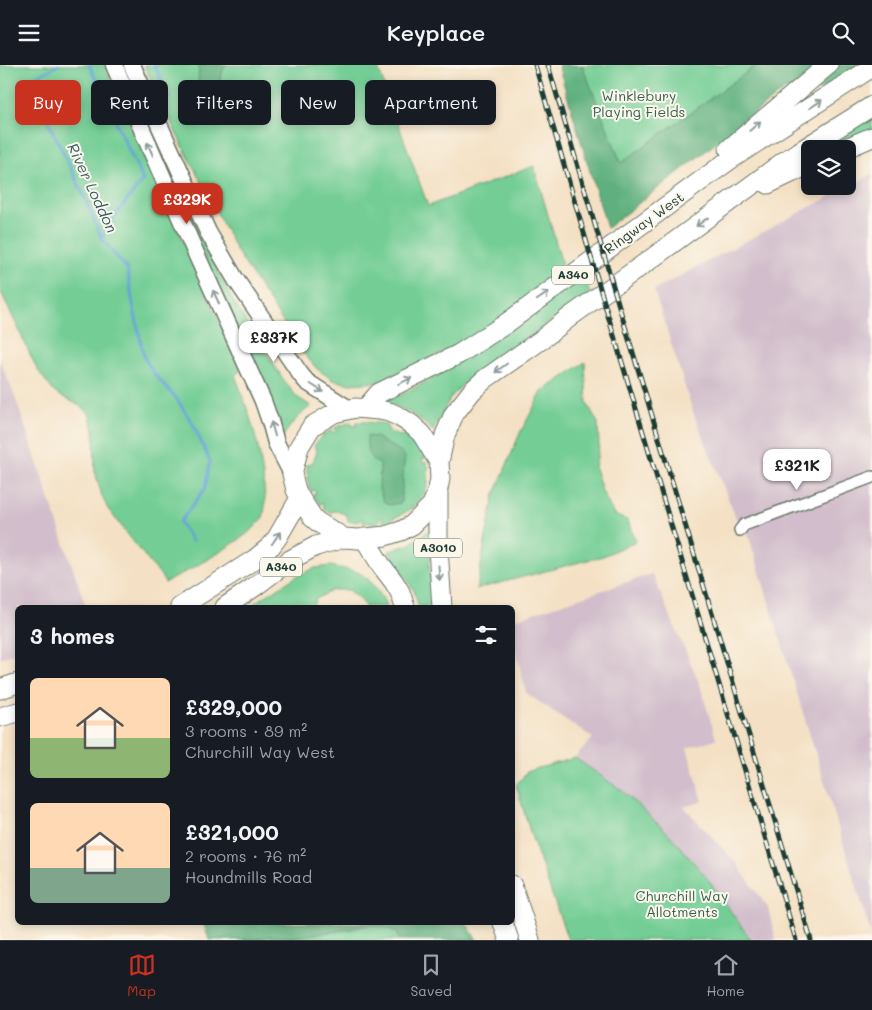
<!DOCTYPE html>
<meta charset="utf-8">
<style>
:root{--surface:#171b24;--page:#242831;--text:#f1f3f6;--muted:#9ea1a6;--line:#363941;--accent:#c8321e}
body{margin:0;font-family:Mali,sans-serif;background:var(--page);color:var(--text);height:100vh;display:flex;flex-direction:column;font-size:19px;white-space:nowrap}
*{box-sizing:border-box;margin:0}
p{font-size:16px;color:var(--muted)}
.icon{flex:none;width:28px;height:28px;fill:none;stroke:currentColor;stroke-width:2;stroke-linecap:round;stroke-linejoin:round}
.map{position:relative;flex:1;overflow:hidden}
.sheet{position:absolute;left:15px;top:540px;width:500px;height:320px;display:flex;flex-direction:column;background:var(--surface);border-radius:8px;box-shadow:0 2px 8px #0003}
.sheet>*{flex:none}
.banner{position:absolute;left:15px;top:15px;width:500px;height:45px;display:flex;gap:10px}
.fabs{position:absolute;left:801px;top:75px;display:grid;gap:10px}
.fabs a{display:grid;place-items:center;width:55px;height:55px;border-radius:8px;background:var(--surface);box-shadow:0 2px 8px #0003;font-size:25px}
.price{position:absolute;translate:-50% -42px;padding:0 11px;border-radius:10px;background:#fff;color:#222;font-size:16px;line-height:32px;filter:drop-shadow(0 1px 2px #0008)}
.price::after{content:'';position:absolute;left:50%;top:30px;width:15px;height:11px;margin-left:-8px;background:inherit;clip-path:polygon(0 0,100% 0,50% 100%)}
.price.selected{background:var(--accent);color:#fff}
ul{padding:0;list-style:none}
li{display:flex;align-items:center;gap:15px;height:125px;padding:0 15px}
li span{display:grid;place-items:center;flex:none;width:140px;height:100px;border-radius:8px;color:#555}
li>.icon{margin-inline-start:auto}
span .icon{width:60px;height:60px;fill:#fffc;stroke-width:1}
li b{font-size:21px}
h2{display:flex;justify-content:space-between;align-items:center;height:60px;padding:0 15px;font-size:21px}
.pill{padding:0 18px;border-radius:8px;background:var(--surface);box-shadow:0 2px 8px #0003;font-size:18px;line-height:45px}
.pill.selected{background:var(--accent);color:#fff}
header{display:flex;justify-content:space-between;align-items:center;height:65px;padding:0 15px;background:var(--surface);font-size:22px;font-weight:600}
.tabs{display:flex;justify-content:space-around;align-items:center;height:70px;border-top:1px solid var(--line);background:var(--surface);font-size:14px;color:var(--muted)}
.tabs a{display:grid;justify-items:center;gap:2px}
.tabs .selected{color:var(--accent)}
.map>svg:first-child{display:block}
.industrial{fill:#d1bdcb}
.green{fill:#73cd94;stroke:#498564}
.forest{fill:#5eb07e;stroke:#3e7659}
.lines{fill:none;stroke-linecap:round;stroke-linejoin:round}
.stream{stroke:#64a2d6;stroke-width:3}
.minor-casing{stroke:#6a7667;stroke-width:14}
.secondary-casing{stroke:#6a7667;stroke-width:19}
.primary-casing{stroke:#6a7667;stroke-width:21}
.minor{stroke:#fff;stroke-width:11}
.secondary{stroke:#fff;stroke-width:16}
.primary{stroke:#fff;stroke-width:19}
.rail-casing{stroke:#1f3d34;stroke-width:5}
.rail{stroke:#fbf7ec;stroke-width:3;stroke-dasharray:9;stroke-linecap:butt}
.oneway{stroke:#8f9e9a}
.labels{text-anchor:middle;stroke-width:4;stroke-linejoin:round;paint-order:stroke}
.shield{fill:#fbf7ec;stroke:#61756b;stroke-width:1}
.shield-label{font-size:12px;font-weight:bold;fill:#1f3d34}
.park-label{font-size:14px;fill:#34614c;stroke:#fbf7ec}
.street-label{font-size:14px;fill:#1f3d34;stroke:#fbf7ec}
.water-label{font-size:15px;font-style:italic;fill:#345b65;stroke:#fbf7ec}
</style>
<header><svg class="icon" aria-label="menu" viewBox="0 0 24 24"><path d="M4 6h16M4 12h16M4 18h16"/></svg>Keyplace<svg class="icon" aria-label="search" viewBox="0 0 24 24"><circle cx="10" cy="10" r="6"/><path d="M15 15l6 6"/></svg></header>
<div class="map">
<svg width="872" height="875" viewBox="0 0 872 875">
<rect width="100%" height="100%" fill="#fbf7ec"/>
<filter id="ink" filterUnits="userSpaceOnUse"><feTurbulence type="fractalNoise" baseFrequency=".02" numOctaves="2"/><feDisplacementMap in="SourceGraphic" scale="10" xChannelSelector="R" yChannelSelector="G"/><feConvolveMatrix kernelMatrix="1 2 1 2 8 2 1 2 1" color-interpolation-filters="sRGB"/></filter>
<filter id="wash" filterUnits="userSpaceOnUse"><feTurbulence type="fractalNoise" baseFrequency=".0096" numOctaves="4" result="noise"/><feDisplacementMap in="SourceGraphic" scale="20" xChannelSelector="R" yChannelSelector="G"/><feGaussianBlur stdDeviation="1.12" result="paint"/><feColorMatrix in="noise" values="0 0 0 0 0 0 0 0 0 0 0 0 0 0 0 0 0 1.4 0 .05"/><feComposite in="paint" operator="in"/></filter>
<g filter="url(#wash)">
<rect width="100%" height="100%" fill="#f4e1c5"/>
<path class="industrial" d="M872 109V872L749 472 736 453 693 347 654 225Z
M0 295 15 332 86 542H18L17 587 0 593Z
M652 509 699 617 716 674 687 683 703 736 684 742 736 798 768 843 776 875H751L708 813 668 768 621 725 575 693 593 673 526 628 513 573 512 555Z"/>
<path class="green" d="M0 0H104L241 305 235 310C249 347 261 382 264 421 265 430 266 444 263 452 256 470 185 507 165 518L160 509 150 498 108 444 102 431 95 407 94 364 89 349 80 341 54 327 37 304 0 225Z
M144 0H377L428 141 534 101 562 199 496 259 459 280 378 317 350 319 333 315 317 304 298 282 286 262 236 185 177 70Z
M582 0H757L621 98Z
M872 50V66L832 84H818Z
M158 83 220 211 234 238 285 317 297 332 311 341C298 351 291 359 282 373Z
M584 209 590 229 470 312 451 332 433 366 417 352 401 343 383 337 382 335 401 330 441 308Z
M585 297 587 338 598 358 599 381 595 403 602 426 614 450 627 455 636 476 603 491 477 524 485 477 494 431 520 368 542 327Z
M352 357V361H356V357H366L387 359 388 365 398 371 406 369 414 376 411 379 414 382 417 379 424 389 426 393 422 394 423 398 427 397C435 430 412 448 383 457L382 453 379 454V458H363V454H360L359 457 348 456 347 450 336 446 331 447 330 448 323 443 324 440 322 438 320 440 313 430 316 428 314 425 311 427C308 418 307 409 307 400L313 397 317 387 314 381 320 373 331 365 333 368 336 366 334 363Z
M434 462 429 502 435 542H419L414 526 390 489 389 486 408 480Z
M330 501C338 503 349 504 357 507 371 513 381 529 387 542H365L363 537 349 525H333L316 534 312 542H256L253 539 297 511 315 503Z
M575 693 621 725 668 768 707 813 751 875H568L531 770 516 720 528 706Z
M368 860 381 861 397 867 400 875H251L269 871 295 872 312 869 351 864Z"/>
<path class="forest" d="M199 0H227L224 2 214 37 204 35 198 22Z
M558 0H582L621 98 757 0H865L826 22 817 25 813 20 784 25 607 163Z
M367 371 376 372 387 379 399 385 405 391 401 438 389 440 383 436 379 424 380 399C368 396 366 382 367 371Z
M211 858H466L477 875H400L397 867 381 861 368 860 351 864 295 872 269 871 251 875H209L204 860Z"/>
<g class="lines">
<path class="stream" d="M59 0 31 14 35 29 85 133 102 174 127 204 132 234 144 292 154 309 176 333 193 359 210 396 205 424 180 457 192 476
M89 0 143 115 117 148 102 173
M154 0 170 33"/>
</g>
</g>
<g filter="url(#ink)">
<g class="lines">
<g class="minor-casing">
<path id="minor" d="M740 465 744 460 872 412"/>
</g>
<g class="secondary-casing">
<path id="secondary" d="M114 0 193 182 263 336 270 356 276 378 292 409
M132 0 208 167 236 215 301 310 307 317 349 344"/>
</g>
<g class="primary-casing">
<path id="primary" d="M729 84 828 0
M844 84 872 72
M768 119 810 99
M355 343 379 345 389 347 398 351 411 359 422 369 439 397 440 414 438 424 432 440 412 460 401 466 385 471 358 474 344 473 319 458 313 453 300 433 296 425 292 409 299 382 312 361 334 348Z
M365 344 379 328 459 289 504 260 728 96 872 2
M439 397 445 370 454 349 472 326 485 314 541 275 571 251 651 194 786 95 872 41
M438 428V483L442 542
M364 473 381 500 394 517 400 527 405 542
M180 542 255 494 271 481 277 473 300 433
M225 542 257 520 290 495 316 481 344 473
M0 624 18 618
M0 652 18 647
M512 820 530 875
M503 858 509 875"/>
</g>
<use href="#minor" class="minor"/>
<use href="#secondary" class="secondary"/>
<use href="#primary" class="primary"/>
<g class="rail-casing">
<path id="rail" d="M535 0 609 254 796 875
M548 0 621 248 811 875"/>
</g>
<use href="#rail" class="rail"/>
</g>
<defs><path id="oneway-shaft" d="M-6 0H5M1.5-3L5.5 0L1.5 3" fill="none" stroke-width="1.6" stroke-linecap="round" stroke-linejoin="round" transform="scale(1.25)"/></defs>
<g class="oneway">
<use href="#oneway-shaft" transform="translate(816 39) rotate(-33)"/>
<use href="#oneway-shaft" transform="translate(755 61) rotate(-41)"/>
<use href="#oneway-shaft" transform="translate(150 84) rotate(-113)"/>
<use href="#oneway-shaft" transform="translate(702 157) rotate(144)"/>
<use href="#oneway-shaft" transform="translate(543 231) rotate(-35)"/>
<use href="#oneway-shaft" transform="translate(216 232) rotate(-115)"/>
<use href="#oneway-shaft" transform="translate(501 303) rotate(143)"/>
<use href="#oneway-shaft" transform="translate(405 316) rotate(-25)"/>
<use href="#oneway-shaft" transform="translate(317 323) rotate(32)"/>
<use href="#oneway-shaft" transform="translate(273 364) rotate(-106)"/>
<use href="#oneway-shaft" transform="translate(276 473) rotate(-56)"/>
<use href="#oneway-shaft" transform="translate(439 508) rotate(86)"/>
</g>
</g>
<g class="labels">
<g class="shield">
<rect x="552" y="200.5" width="42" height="19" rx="4"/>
<rect x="414" y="473.5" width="48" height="19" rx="4"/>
<rect x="260" y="492.5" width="42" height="19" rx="4"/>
</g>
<g class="shield-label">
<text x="573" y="214">A340</text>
<text x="438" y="487">A3010</text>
<text x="281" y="506">A340</text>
</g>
<g class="park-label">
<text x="639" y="36">Winklebury<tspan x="639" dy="16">Playing Fields</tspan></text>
<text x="682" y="836">Churchill Way<tspan x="682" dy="16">Allotments</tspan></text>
</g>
<g class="street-label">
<text transform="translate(644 158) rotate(-36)" y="5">Ringway West</text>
</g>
<g class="water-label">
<text transform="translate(92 123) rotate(65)" y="5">River Loddon</text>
</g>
</g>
</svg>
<div class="fabs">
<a><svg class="icon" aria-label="layers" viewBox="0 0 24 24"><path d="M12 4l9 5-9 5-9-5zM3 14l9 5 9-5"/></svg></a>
</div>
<b class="price selected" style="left:187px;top:160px">£329K</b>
<b class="price" style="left:274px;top:298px">£337K</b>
<b class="price" style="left:797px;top:426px">£321K</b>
<div class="banner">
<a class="pill selected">Buy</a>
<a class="pill">Rent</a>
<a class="pill">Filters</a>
<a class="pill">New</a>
<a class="pill">Apartment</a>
</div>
<section class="sheet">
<h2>3 homes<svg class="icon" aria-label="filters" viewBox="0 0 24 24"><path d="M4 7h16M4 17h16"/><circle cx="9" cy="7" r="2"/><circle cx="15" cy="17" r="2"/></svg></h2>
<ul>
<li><span style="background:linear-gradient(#ffd9b3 60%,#8fb573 0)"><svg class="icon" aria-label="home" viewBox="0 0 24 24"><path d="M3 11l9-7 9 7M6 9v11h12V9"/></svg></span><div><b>£329,000</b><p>3 rooms · 89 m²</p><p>Churchill Way West</p></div></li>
<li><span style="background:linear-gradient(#ffd9b3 65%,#7fa58c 0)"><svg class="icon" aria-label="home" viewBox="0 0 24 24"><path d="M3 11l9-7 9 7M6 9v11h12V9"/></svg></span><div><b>£321,000</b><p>2 rooms · 76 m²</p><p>Houndmills Road</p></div></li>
</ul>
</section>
</div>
<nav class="tabs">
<a class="selected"><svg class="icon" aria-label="map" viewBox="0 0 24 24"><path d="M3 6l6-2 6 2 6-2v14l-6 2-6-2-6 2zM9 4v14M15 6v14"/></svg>Map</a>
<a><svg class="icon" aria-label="saved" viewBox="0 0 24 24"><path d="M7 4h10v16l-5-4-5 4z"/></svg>Saved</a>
<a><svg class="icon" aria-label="home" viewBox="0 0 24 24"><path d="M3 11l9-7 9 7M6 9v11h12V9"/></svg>Home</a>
</nav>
